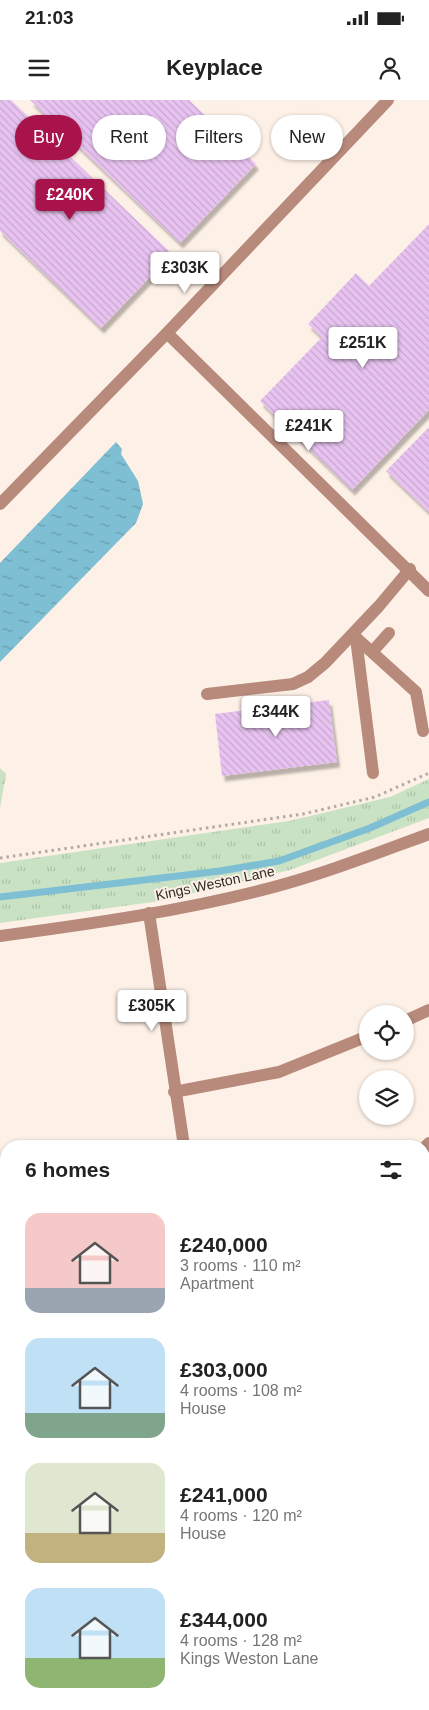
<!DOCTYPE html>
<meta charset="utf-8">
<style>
:root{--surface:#fff;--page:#f2f2f2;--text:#222;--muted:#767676;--accent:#a8134b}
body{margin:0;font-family:Helvetica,sans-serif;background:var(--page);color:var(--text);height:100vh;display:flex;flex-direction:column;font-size:19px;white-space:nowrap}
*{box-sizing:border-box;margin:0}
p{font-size:16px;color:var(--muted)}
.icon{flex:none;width:28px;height:28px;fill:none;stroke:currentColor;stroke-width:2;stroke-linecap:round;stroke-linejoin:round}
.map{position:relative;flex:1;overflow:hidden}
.sheet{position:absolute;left:0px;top:1040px;width:430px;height:570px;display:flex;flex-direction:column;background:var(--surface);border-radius:20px 20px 0 0;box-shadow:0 1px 4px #0004}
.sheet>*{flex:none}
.banner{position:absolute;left:15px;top:15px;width:400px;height:45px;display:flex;gap:10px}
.tools{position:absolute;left:359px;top:905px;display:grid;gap:10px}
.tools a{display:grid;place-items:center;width:55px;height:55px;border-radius:50%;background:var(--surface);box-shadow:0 1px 4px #0004;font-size:25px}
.price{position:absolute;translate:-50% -42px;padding:0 11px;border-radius:5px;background:#fff;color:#222;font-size:16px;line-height:32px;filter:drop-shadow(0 1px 2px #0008)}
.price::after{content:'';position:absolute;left:50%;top:30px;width:15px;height:11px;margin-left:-8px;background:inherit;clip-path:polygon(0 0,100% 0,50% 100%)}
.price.active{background:var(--accent);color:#fff}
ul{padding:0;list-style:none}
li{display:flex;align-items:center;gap:15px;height:125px;padding:0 25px}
li span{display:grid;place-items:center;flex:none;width:140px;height:100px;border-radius:15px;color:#555}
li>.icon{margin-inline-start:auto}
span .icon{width:60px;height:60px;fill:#fffc;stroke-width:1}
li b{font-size:21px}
h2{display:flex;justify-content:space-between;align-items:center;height:60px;padding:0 25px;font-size:21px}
.chip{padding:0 18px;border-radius:22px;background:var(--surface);box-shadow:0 1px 4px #0004;font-size:18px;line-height:45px}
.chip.active{background:var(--accent);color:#fff}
.status{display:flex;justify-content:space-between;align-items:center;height:35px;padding:0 25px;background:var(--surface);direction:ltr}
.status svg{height:14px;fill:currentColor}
header{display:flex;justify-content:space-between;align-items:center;height:65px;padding:0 25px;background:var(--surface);font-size:22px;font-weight:800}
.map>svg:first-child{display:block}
.grass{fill:url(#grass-tufts)}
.forest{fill:url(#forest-firs)}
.water{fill:url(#water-ripples)}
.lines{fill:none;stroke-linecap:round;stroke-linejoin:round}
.stream{stroke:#7ebfd4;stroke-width:7}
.building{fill:url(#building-back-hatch);filter:url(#shadow)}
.path{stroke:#b4aaa2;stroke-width:3;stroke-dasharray:2.5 4;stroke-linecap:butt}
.minor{stroke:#b78a7b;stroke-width:12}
.labels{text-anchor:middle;stroke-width:4;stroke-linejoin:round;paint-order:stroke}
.street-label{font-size:14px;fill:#312b27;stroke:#fdf0e6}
</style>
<div class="status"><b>21:03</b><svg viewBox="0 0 49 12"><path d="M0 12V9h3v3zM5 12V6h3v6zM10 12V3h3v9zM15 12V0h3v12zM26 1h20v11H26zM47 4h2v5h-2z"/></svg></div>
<header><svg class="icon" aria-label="menu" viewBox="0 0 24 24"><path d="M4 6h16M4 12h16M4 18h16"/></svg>Keyplace<svg class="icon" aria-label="person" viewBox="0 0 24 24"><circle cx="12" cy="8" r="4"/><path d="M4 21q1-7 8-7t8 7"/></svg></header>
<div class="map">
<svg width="429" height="1610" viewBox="0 0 429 1610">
<defs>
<pattern id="grass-tufts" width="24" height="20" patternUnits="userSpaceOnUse" patternTransform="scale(1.25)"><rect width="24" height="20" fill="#c8e2c3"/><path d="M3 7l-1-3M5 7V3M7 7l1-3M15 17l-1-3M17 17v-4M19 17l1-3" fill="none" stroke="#acc2a8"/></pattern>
<pattern id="forest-firs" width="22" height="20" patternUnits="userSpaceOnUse" patternTransform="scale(1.25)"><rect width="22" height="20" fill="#c8e2c3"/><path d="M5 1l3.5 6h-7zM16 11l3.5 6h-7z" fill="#acc2a8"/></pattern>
<pattern id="water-ripples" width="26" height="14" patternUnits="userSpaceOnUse" patternTransform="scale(1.25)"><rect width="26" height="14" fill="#7ebfd4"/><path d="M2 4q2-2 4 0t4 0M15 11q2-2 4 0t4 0" fill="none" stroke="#689bac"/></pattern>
<pattern id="building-back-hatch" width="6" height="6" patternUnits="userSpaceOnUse" patternTransform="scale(1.25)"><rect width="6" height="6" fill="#e8c3f1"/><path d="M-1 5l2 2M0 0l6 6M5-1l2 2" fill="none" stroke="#c7a8cf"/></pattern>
<filter id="shadow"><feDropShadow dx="3" dy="5.5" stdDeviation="1" flood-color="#0004"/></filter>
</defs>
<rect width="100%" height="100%" fill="#fdf0e6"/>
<path class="grass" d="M429 679V718L290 770 160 801 0 823V763L289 721 390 697Z
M429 1364V1610H308L307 1604H424V1366Z"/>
<path class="forest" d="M0 668 6 674 0 708Z"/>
<path class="water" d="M116 342 122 349 121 354 138 381 143 404 136 423 0 562V463Z"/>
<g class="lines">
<path class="stream" d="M0 797 220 771 279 761 370 728 429 702
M424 1436 429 1435
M0 1522 6 1521"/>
</g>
<path class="building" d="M0 0H11L172 154 101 228 0 131Z
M30 0H189L256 64 180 143Z
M429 124V310L352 390 260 301 322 237 308 224 356 173 369 186Z
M429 327V412L386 371Z
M329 600 337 662 222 676 215 614Z"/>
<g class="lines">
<path class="path" d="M0 758 303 714 375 697 429 673"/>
<path class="minor" d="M167 233 429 491
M0 404 167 233 388 0
M353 535 416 592 423 631
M356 538 373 673
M372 552 389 533
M207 594 293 584 308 577 325 563 379 506 410 469
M149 813 184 1046
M0 836C90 824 182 811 270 788 324 774 377 753 429 734
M405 921 429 910
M174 992 279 972 368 936
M424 1048 429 1043
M424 1535H429
M424 1585 429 1584
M292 1610 326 1604"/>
</g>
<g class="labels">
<g class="street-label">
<text transform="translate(215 783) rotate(-12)" y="5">Kings Weston Lane</text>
</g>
</g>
</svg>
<div class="tools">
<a><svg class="icon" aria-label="locate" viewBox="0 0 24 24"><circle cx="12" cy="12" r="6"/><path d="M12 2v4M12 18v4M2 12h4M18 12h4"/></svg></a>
<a><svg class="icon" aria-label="layers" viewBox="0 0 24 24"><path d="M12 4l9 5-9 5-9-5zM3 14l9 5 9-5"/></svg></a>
</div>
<b class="price active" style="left:70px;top:121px">£240K</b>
<b class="price" style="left:185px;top:194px">£303K</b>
<b class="price" style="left:363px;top:269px">£251K</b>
<b class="price" style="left:309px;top:352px">£241K</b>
<b class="price" style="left:276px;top:638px">£344K</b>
<b class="price" style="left:152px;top:932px">£305K</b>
<div class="banner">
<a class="chip active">Buy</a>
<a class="chip">Rent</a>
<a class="chip">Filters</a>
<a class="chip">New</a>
</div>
<section class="sheet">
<h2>6 homes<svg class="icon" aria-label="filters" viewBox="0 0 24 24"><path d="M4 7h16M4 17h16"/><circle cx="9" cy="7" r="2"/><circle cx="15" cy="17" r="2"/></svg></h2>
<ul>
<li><span style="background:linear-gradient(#f6c9c9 75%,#9aa5b1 0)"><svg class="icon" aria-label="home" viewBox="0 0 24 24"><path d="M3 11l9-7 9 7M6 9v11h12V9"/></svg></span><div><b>£240,000</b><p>3 rooms · 110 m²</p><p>Apartment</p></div></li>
<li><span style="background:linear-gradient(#bfe0f5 75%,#7fa58c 0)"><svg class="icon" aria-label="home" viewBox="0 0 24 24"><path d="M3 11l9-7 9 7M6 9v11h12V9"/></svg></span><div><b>£303,000</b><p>4 rooms · 108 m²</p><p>House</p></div></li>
<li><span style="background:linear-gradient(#dfe7d0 70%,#c2b280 0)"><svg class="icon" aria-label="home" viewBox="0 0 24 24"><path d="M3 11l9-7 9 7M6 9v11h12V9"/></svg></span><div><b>£241,000</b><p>4 rooms · 120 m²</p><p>House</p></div></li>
<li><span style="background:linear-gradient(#bfe0f5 70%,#8fb573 0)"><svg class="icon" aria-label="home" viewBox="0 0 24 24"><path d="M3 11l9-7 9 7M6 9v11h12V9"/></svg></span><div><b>£344,000</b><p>4 rooms · 128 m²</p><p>Kings Weston Lane</p></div></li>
</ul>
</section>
</div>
